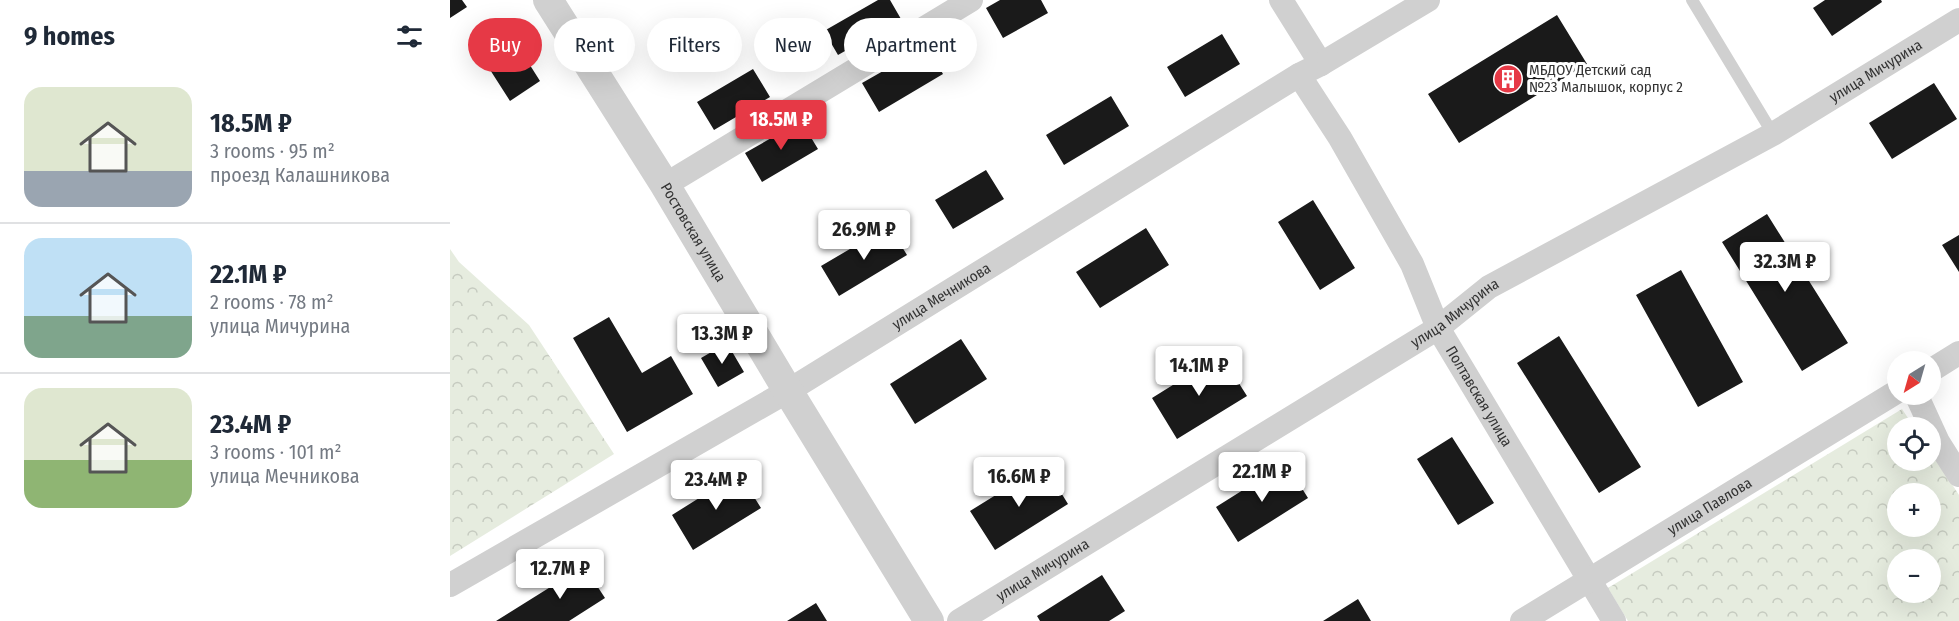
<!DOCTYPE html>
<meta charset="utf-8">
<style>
:root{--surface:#fff;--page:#f2f2f3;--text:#1f2937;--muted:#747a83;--line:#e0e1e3;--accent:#e63946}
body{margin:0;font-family:"Fira Sans Condensed",sans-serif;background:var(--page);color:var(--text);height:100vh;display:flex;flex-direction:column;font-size:22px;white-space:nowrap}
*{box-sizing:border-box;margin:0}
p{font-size:20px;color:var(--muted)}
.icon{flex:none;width:33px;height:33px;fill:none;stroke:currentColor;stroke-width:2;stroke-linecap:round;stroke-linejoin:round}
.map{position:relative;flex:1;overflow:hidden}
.drawer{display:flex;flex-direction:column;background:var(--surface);width:450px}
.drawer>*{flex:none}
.banner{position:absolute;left:18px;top:18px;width:570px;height:54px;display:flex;gap:12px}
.needle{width:39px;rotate:217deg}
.controls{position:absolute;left:1437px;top:351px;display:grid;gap:12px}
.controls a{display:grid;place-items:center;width:54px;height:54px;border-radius:50%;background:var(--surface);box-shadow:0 6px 24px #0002;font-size:30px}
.price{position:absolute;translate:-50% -51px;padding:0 14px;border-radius:6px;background:#fff;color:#222;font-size:20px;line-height:39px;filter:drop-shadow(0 2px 3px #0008)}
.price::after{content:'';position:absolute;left:50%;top:36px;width:18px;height:14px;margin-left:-9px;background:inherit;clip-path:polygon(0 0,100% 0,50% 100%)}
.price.current{background:var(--accent);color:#fff}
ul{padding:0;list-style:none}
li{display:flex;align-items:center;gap:18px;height:150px;padding:0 24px}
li+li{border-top:2px solid var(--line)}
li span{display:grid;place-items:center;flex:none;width:168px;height:120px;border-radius:18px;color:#555}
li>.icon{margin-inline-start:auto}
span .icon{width:72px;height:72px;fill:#fffc;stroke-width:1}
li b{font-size:26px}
h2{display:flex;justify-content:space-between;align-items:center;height:72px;padding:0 24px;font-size:26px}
.chip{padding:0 21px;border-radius:27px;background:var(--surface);box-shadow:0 6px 24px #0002;font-size:21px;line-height:54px}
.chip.current{background:var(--accent);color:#fff}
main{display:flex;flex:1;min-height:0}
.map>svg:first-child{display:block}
.forest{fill:url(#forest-crowns);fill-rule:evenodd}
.building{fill:#1a1a1a}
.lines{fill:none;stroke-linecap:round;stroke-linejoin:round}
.service{stroke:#d0d0d0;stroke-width:12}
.minor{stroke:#d0d0d0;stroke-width:24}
.tertiary{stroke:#d0d0d0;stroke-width:30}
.labels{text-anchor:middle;stroke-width:6;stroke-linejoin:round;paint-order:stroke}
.poi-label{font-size:15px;fill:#333;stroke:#fff;text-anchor:start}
.street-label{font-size:15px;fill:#333;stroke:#fff}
</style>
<main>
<section class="drawer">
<h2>9 homes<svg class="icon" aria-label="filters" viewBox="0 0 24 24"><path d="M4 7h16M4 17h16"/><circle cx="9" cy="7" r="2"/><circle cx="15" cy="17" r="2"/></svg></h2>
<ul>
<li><span style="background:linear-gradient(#dfe7d0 70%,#9aa5b1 0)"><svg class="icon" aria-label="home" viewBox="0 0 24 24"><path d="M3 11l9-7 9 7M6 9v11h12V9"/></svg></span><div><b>18.5M ₽</b><p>3 rooms · 95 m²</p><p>проезд Калашникова</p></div></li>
<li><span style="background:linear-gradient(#bfe0f5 65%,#7fa58c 0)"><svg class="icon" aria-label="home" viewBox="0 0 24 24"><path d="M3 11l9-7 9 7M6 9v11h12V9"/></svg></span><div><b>22.1M ₽</b><p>2 rooms · 78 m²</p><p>улица Мичурина</p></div></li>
<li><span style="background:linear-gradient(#dfe7d0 60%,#8fb573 0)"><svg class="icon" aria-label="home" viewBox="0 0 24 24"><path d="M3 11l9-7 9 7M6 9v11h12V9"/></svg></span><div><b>23.4M ₽</b><p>3 rooms · 101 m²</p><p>улица Мечникова</p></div></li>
</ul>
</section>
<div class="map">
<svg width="1509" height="621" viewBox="0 0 1509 621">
<defs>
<pattern id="forest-crowns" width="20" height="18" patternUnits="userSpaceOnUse" patternTransform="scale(1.5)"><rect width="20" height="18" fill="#e6ecdf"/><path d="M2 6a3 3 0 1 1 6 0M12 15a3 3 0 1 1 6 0" fill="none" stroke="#c6cbc0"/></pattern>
</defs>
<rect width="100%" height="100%" fill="#fff"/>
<path class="forest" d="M0 249 9 262 79 325 164 454 0 556Z
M1452 409 1464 427 1448 428V460H1480L1481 452 1509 495V621H1178L1158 588ZM1448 494H1480V526H1448ZM1448 560H1480V592H1448Z"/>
<path class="building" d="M0 0H12L17 7 0 18Z
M428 0H440L451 19 388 55 374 31Z
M550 0H591L598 13 553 38 536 8Z
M1375 0H1431L1432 2 1382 36 1363 8Z
M1107 15 1137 64 1009 143 978 94Z
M59 32 90 81 60 101 28 51Z
M772 34 790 64 735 97 717 67Z
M477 46 493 74 429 112 412 83Z
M303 69 320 97 264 130 247 102Z
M1484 83 1507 119 1442 159 1419 123Z
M661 96 679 126 614 165 596 135Z
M351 121 368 149 312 182 295 153Z
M536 170 554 199 503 229 485 200Z
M863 200 905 268 870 290 828 222Z
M1317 214 1398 343 1352 371 1272 242Z
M439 226 457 255 389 296 371 266Z
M696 228 719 265 650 308 626 272Z
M1509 235V272L1492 245Z
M1231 270 1293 382 1248 407 1186 295Z
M159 317 192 373 221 356 243 394 177 432 123 338Z
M1109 336 1191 467 1149 493 1067 363Z
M511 339 537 379 465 424 440 384Z
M277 343 294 372 268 387 251 358Z
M771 355 797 396 727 439 702 398Z
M1002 437 1044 503 1008 525 967 459Z
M836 463 858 498 788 542 766 507Z
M594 465 618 504 545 550 520 511Z
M289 473 311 508 243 550 222 515Z
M134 566 155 598 119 621H46Z
M652 575 675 611 659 621H590L587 616Z
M908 599 921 621H873Z
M366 603 377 621H337Z"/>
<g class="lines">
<path class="service" d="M1242 0 1323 134"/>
<g class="minor">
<path d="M831 0 871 64"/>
<path id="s1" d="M849 75 890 138 962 264 988 328 1164 621"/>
<path d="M215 185 521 0"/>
<path d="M1480 371 1509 353"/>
<path d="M1466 394 1488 442 1509 475"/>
<path id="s2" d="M0 585 338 391 849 75 871 64 978 0"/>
<path id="s3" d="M509 621 988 328 1039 287 1323 134 1509 20"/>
<path id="s4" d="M1072 621 1448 391"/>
</g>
<path class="tertiary" id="s5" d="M98 0 215 185 338 391 479 621"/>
</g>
<defs>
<g id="building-disc" transform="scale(1.5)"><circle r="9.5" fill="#e63946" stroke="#fff"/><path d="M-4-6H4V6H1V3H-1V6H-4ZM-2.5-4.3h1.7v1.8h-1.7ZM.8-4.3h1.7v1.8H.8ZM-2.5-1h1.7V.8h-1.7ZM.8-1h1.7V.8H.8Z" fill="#fff"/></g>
</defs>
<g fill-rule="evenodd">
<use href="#building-disc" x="1058" y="79"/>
</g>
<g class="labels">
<g class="poi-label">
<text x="1079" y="75">МБДОУ Детский сад<tspan x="1079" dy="17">№23 Малышок, корпус 2</tspan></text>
</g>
<g class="street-label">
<text dy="5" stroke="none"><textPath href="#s3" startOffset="1070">улица Мичурина</textPath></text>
<text dy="5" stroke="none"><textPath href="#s5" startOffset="274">Ростовская улица</textPath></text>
<text dy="5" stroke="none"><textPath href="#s2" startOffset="570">улица Мечникова</textPath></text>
<text dy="5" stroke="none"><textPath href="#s3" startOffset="584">улица Мичурина</textPath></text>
<text dy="5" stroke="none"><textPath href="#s1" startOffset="369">Полтавская улица</textPath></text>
<text dy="5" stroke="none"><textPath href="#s4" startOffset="220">улица Павлова</textPath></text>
<text dy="5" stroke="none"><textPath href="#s3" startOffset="98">улица Мичурина</textPath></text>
</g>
</g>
</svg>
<div class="controls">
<a><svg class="needle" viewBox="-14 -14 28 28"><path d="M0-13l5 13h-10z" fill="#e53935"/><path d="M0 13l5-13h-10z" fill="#747a83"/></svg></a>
<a><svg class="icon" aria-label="locate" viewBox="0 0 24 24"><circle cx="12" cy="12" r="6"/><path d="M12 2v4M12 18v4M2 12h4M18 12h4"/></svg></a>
<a>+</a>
<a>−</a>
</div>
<b class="price current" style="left:331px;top:151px">18.5M ₽</b>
<b class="price" style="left:414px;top:261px">26.9M ₽</b>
<b class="price" style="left:1335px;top:293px">32.3M ₽</b>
<b class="price" style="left:272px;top:365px">13.3M ₽</b>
<b class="price" style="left:749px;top:397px">14.1M ₽</b>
<b class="price" style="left:812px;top:503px">22.1M ₽</b>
<b class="price" style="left:569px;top:508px">16.6M ₽</b>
<b class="price" style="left:266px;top:511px">23.4M ₽</b>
<b class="price" style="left:110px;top:600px">12.7M ₽</b>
<div class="banner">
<a class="chip current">Buy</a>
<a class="chip">Rent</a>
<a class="chip">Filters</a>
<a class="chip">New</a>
<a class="chip">Apartment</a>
</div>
</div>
</main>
